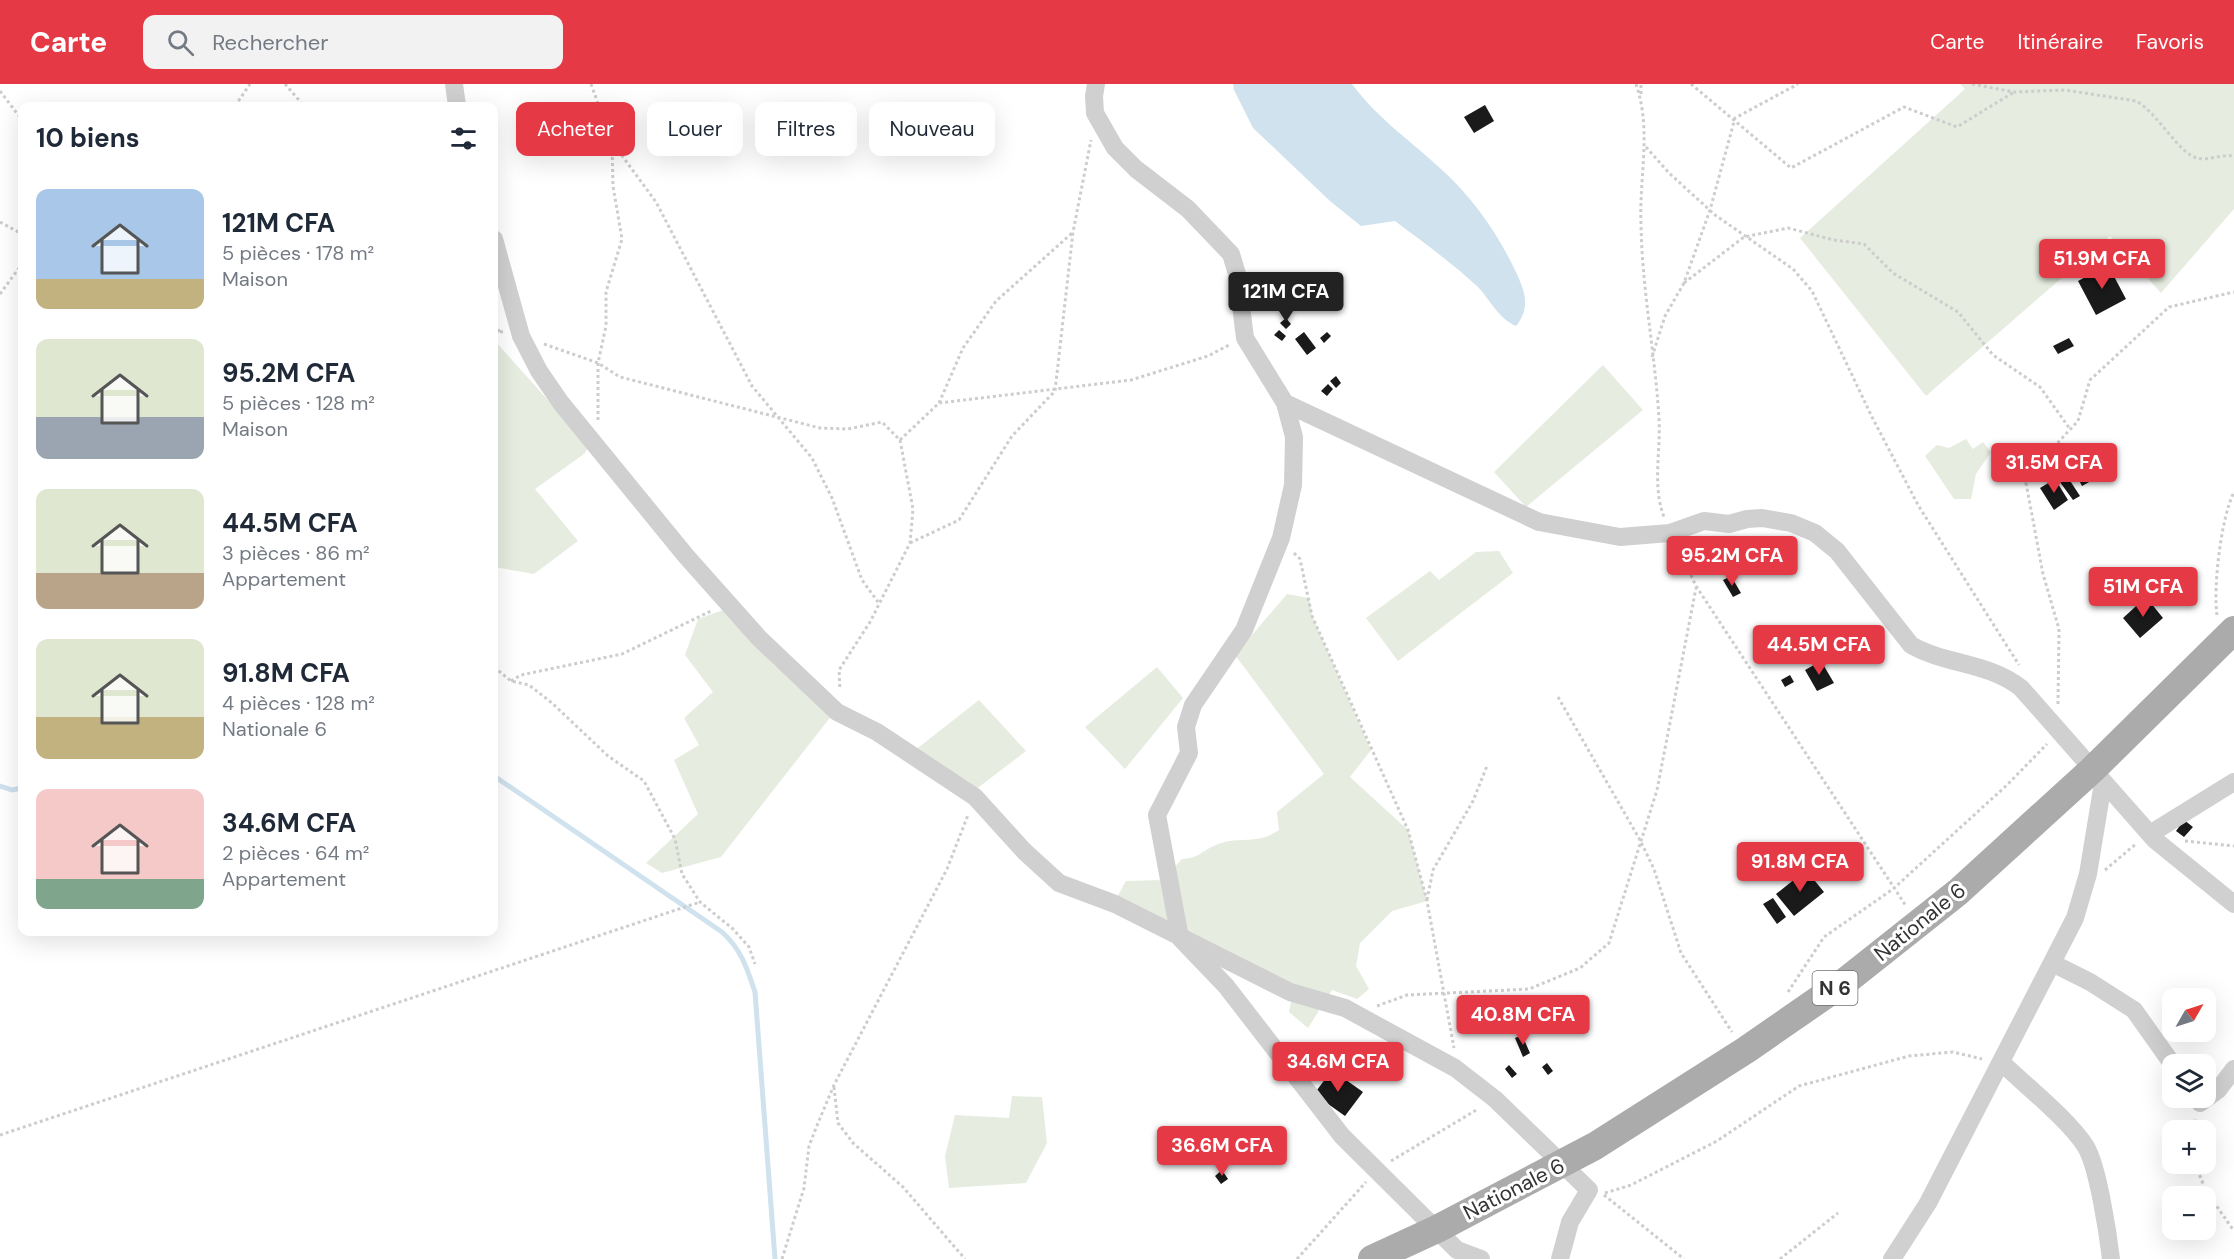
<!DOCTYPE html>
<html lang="fr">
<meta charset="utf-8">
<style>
:root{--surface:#fff;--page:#f2f2f3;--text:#1f2937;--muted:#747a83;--accent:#e63946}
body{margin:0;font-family:"DM Sans",sans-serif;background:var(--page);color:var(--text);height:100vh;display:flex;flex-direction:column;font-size:22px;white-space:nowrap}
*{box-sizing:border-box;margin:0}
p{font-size:20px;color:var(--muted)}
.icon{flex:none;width:33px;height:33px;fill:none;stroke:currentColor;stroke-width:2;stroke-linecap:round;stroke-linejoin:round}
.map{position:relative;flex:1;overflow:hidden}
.panel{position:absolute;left:18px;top:18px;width:480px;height:834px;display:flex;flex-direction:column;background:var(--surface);border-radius:12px;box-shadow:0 6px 24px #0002}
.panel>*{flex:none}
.guide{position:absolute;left:516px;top:18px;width:570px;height:54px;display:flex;gap:12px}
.needle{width:39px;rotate:51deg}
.controls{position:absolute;left:2162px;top:904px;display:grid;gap:12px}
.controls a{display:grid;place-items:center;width:54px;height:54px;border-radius:12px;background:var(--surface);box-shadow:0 6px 24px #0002;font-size:30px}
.price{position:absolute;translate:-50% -51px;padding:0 14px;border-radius:6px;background:var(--accent);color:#fff;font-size:20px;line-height:39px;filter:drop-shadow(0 2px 3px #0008)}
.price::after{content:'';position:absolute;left:50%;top:36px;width:18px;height:14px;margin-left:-9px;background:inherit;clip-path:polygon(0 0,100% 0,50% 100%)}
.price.active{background:#222;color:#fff}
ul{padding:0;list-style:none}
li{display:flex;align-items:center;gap:18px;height:150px;padding:0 18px}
li span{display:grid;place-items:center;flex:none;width:168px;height:120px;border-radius:12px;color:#555}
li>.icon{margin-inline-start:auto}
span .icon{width:72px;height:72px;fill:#fffc;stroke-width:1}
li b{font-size:26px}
h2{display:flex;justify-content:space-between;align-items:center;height:72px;padding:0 18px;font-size:26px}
.pill{padding:0 21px;border-radius:12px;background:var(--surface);box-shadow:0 6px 24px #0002;font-size:21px;line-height:54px}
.pill.active{background:var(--accent);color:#fff}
header{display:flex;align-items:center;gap:36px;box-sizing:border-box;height:84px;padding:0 30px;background:var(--accent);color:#fff}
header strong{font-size:28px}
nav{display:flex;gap:33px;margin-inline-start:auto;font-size:21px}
.search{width:420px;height:54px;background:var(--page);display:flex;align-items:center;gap:15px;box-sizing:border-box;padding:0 21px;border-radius:12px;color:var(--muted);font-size:22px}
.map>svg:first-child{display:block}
.green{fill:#e6ecdf}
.water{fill:#cfe2ee}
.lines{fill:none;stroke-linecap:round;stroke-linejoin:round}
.stream{stroke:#cfe2ee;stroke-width:5}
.building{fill:#1a1a1a}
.path{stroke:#cdcdcd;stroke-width:3;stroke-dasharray:3 3;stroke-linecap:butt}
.street{stroke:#d0d0d0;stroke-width:18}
.primary{stroke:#ababab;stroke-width:28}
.labels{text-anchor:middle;stroke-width:6;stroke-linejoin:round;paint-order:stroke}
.shield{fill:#fff;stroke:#707070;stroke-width:1.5}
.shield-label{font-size:20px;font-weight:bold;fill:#333}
.street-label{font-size:21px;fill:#333;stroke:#fff}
</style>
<header>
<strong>Carte</strong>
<div class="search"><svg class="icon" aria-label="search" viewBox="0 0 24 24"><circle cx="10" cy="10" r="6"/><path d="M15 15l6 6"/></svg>Rechercher</div>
<nav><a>Carte</a><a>Itinéraire</a><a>Favoris</a></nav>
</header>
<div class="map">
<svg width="2234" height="1175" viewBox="0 0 2234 1175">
<rect width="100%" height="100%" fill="#fff"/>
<path class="green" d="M1960 0H2234V125L2161 209 2110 152 1926 312 1800 154 1965 5Z
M494 256 589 362 584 370 535 405 578 457 534 490 494 483Z
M1603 281 1643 326 1526 423 1494 388Z
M1966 355 1973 365 1983 358 1991 368 1976 390 1971 415H1954L1925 372 1937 361 1949 364Z
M1499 467 1513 489 1398 577 1366 534 1430 487 1439 496 1476 468Z
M1287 510 1309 514 1312 532 1371 666 1350 693 1408 746 1427 817 1392 827 1360 859 1356 882 1369 905 1357 915 1332 906 1308 944 1289 928 1292 913 1116 815 1126 797 1163 796 1182 775C1200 774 1201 767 1216 761 1237 751 1256 762 1279 746L1277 728 1324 690 1235 571Z
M726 525 774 581 836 626 721 773 662 789 646 779 698 730 674 676 699 661 684 634 713 608 685 571 698 535Z
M1157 583 1183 614 1125 685 1085 643Z
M979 616 1026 667 975 706 914 667Z
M1012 1012 1042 1013 1047 1059 1026 1099 949 1104 945 1072 955 1031 1009 1034Z"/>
<path class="water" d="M1233 0H1352C1379 36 1410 56 1441 85 1472 113 1496 147 1514 184 1524 205 1532 222 1516 242 1498 234 1491 217 1478 203 1452 179 1423 158 1395 137L1361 142 1330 117 1253 44 1234 6Z"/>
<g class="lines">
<path class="stream" d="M494 692 722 848C741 865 747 884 755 908L775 1175
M0 702 12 706 22 704"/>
</g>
<path class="building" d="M1485 21 1494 37 1474 49 1464 33Z
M2108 181 2126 215 2096 231 2078 197Z
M1291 212 1297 217 1291 224 1286 218Z
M1286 234 1291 240 1286 245 1280 239Z
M1279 246 1286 252 1282 257 1274 251Z
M1304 248 1316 264 1307 271 1295 255Z
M1327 248 1331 252 1324 259 1320 254Z
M2069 254 2074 262 2058 270 2053 262Z
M1336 292 1341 299 1336 304 1330 297Z
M1328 300 1333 305 1327 312 1321 307Z
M2081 380 2091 397 2082 402 2073 385Z
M2065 389 2080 412 2073 416 2057 394Z
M2055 395 2068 416 2054 426 2040 404Z
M1731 492 1741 509 1733 513 1723 496Z
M2146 513 2163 534 2140 554 2123 534Z
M1868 547 1876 559 1868 564 1860 552Z
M1821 577 1834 599 1817 607 1805 586Z
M1790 591 1794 598 1785 603 1781 596Z
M2184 736 2193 743 2184 753 2176 747Z
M1806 786 1824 808 1794 832 1776 810Z
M1773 814 1786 833 1777 840 1763 820Z
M1524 933 1528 943 1521 947 1516 936Z
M1522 951 1530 969 1523 973 1515 954Z
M1547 979 1553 987 1548 991 1542 983Z
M1509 981 1517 990 1512 994 1505 985Z
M1332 986 1363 1008 1345 1032 1314 1010Z
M1197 1054 1202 1060 1191 1068 1186 1063Z
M1222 1086 1228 1095 1221 1100 1215 1092Z"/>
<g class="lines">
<path class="path" d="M285 0 304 22
M591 0 612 58 656 118 752 302 812 374 832 414 862 496 878 518
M1636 0C1652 47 1639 92 1641 140 1642 205 1655 269 1659 334 1661 367 1652 402 1664 433
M1691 0 1791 84 1904 23 1957 43 2014 8
M1972 0 2014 8 2065 6 2136 17C2157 28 2179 70 2197 74 2208 77 2222 70 2234 72
M0 7 22 36
M1641 10V0
M235 22 250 0
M1646 63 1669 89 1715 131 1793 185 1812 207 1872 333 1918 421 2019 581
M0 138 22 150
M1684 199 1744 153 1788 144 1834 156 1864 160 1893 189 1958 228 1993 271 2040 303 2070 345
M0 210 22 180
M494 241 500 248
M494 247 504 248
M544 260 598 279 620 293 820 344 848 345 882 338 900 356 913 425 910 459 870 538 839 586 840 606
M1652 273 1665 232 1684 199 1710 126 1735 34 1798 0
M939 319 963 264 996 217 1072 149
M598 336V279L606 242V208L622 155 613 102 612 59
M900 356 939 319 1131 296 1208 272 1229 261
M910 459 959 436 1012 352 1055 307 1073 148 1091 56
M1678 464 1696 502 1906 822
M1294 469 1300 475 1312 532 1408 746 1427 817 1454 964
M2217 531C2213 503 2221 434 2234 408
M494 583 511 597 529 601 552 619 608 672 644 697 675 755 682 790 700 818 733 845 749 863 755 880
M511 597 521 591 622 570 711 527
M1558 613 1640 756 1654 785 1681 869 1732 948
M2058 620 2059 545 2043 490 2026 399 2050 367 2078 337 2090 296 2169 223 2234 208
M2185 757 2234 762
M2105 786 2137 759
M1427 816 1433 786 1473 717 1487 682
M1788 908 1824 853 1893 805 2007 701 2047 660
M1377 922 1407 911 1529 905 1580 884 1609 859 1657 706 1696 504
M834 1003 838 1039 853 1059 903 1103 965 1175
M2192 1047 2195 1035
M0 1051 700 818
M1391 1077 1478 1025
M2195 1080 2206 1107 2234 1147
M1605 1109 1631 1101 1717 1057 1799 1002 1909 972 1953 968 1982 975
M1604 1111 1684 1175
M782 1175 804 1104 809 1062 818 1039 834 1001 947 785 968 731
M1297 1175 1366 1098
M1780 1175 1838 1129"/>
<path class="street" d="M454 0 457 22
M1096 0 1094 12 1095 29 1115 64 1136 85 1188 125 1231 170 1237 190 1245 254 1285 319 1294 353 1293 401 1281 454 1244 546 1193 621 1186 643 1189 669 1157 731 1180 854 1226 902 1342 1052 1457 1166 1481 1175
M494 155 521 252 539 287 561 319 686 472 759 554 837 628 877 648 975 713 1024 767 1059 799 1115 820 1290 908 1345 924 1455 984 1495 1015 1589 1106 1570 1138 1560 1175
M1285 319 1539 438 1620 453 1670 449 1704 437 1729 440 1747 435 1762 434 1791 439 1815 449 1837 467 1911 561C1946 581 1988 578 2021 604L2155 756 2234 820
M2150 750 2234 698
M2052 879 2090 898 2134 926 2173 981
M2001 978C2025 1001 2070 1037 2086 1063 2098 1083 2108 1150 2111 1175
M2197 1014 2200 1019 2218 1006 2234 985
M1892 1175 1928 1119 2075 834 2088 790 2103 699"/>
<path class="primary" d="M1372 1175 1437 1145 1595 1062 1746 966 1847 896 1958 808 2092 686 2234 546"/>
</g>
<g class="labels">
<rect class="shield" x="1812.5" y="887" width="45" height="34" rx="4.5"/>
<g class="shield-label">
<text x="1835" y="911">N 6</text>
</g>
<g class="street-label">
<text transform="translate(1920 838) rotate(-39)" y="7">Nationale 6</text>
<text transform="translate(1514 1105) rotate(-27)" y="7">Nationale 6</text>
</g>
</g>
</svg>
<div class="controls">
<a><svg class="needle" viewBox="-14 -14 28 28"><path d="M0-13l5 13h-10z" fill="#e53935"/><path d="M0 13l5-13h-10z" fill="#747a83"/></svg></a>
<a><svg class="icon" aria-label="layers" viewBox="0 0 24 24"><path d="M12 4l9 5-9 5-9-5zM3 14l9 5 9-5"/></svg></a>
<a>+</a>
<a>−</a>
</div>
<b class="price" style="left:2102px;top:206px">51.9M CFA</b>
<b class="price active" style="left:1286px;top:239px">121M CFA</b>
<b class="price" style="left:2054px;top:410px">31.5M CFA</b>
<b class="price" style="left:1732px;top:503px">95.2M CFA</b>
<b class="price" style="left:2143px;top:534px">51M CFA</b>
<b class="price" style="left:1819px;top:592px">44.5M CFA</b>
<b class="price" style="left:1800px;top:809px">91.8M CFA</b>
<b class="price" style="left:1523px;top:962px">40.8M CFA</b>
<b class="price" style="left:1338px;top:1009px">34.6M CFA</b>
<b class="price" style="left:1222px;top:1093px">36.6M CFA</b>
<div class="guide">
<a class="pill active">Acheter</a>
<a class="pill">Louer</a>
<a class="pill">Filtres</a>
<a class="pill">Nouveau</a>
</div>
<section class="panel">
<h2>10 biens<svg class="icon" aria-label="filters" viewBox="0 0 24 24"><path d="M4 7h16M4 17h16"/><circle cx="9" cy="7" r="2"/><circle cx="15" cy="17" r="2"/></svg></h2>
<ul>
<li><span style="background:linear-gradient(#a9c7e8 75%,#c2b280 0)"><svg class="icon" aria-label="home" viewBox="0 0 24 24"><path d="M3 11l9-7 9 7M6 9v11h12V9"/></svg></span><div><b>121M CFA</b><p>5 pièces · 178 m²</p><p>Maison</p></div></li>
<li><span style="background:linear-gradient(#dfe7d0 65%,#9aa5b1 0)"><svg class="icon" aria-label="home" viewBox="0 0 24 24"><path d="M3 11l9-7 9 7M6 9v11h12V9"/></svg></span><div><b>95.2M CFA</b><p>5 pièces · 128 m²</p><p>Maison</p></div></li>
<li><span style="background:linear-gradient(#dfe7d0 70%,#b9a48a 0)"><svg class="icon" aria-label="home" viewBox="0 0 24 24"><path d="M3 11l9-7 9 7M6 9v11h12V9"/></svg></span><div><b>44.5M CFA</b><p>3 pièces · 86 m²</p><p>Appartement</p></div></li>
<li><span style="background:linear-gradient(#dfe7d0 65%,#c2b280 0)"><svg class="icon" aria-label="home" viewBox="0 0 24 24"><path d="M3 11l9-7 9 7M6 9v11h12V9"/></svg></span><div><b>91.8M CFA</b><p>4 pièces · 128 m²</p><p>Nationale 6</p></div></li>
<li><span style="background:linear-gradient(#f6c9c9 75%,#7fa58c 0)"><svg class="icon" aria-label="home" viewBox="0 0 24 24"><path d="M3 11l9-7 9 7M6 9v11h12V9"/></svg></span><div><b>34.6M CFA</b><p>2 pièces · 64 m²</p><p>Appartement</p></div></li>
</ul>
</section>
</div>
